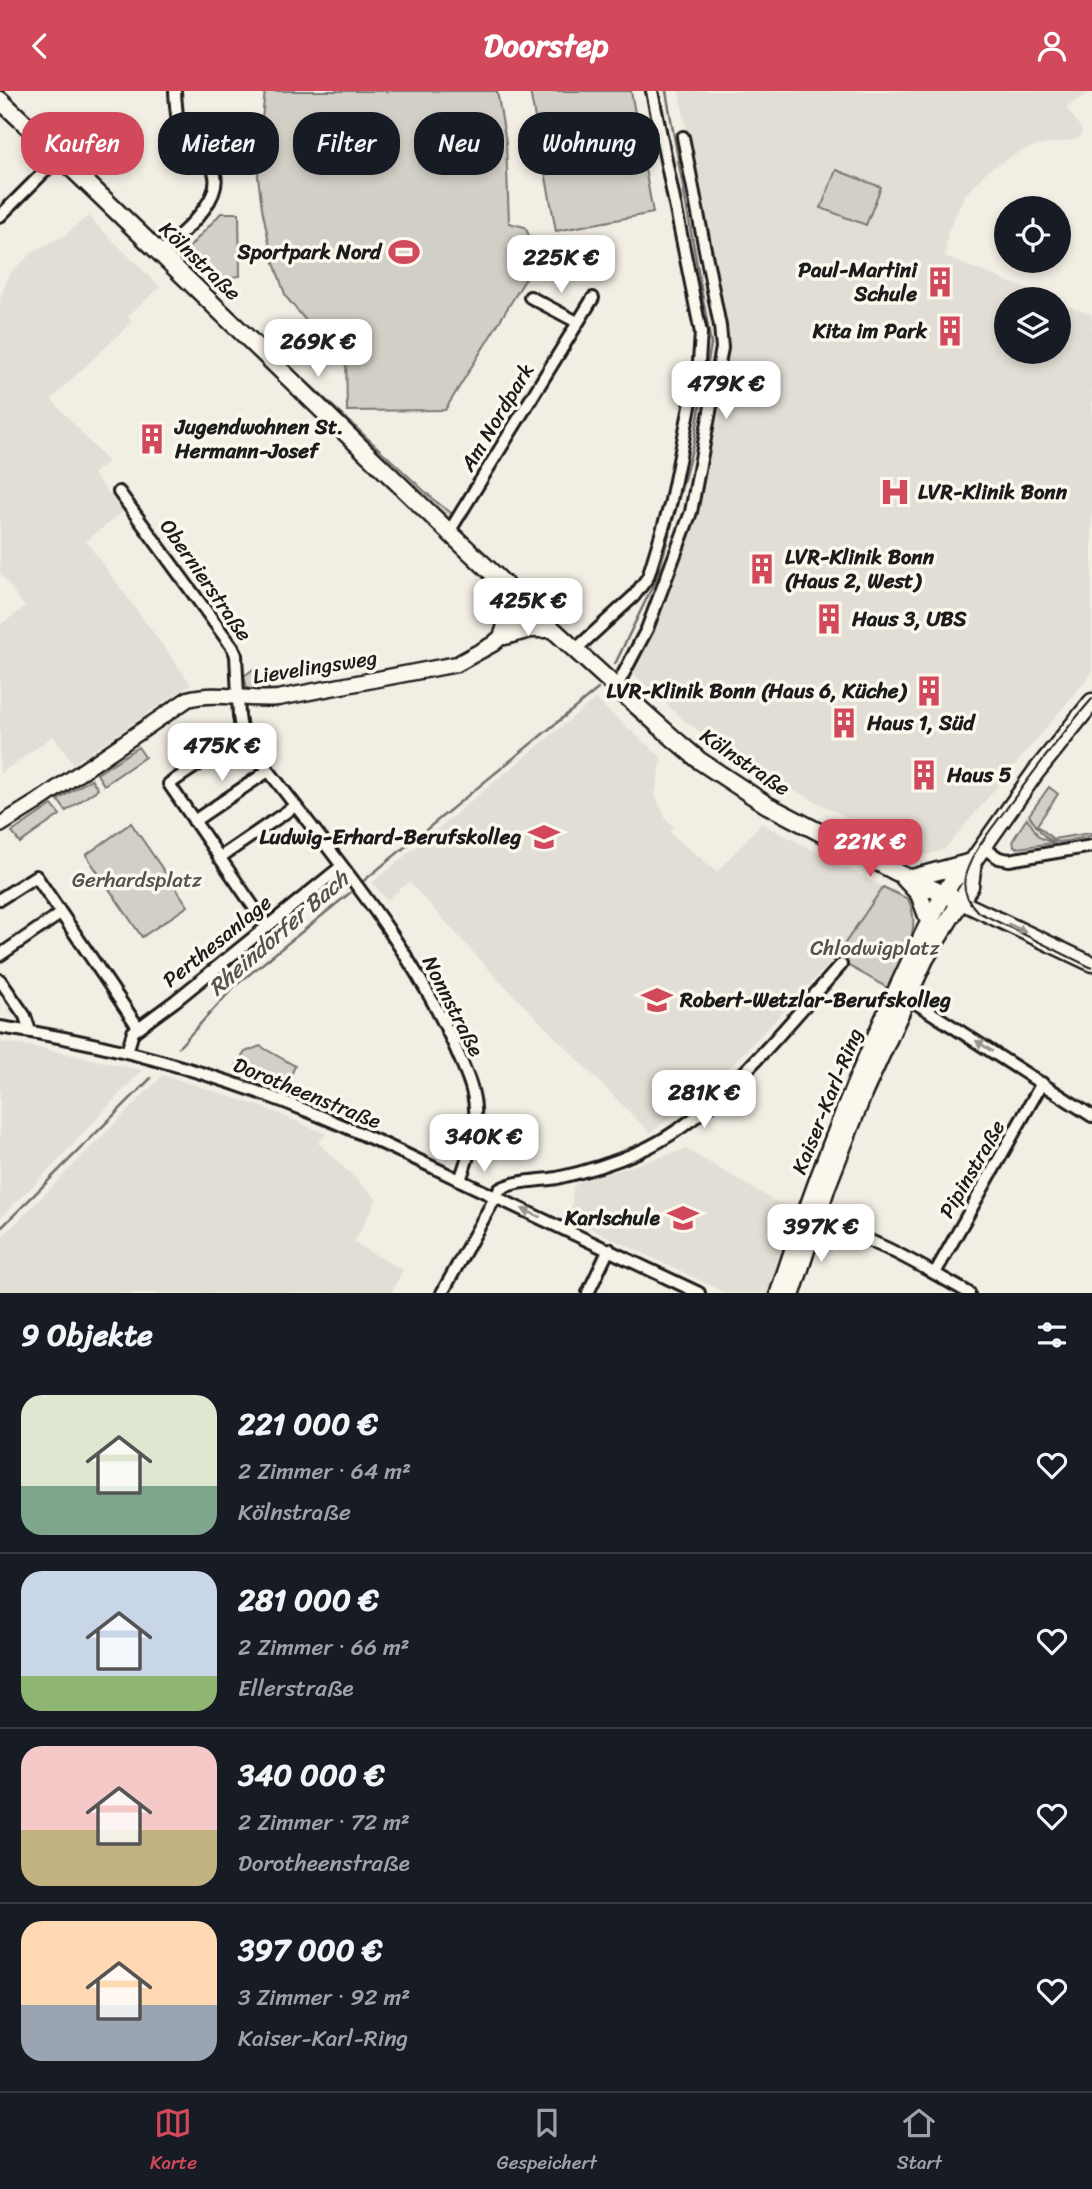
<!DOCTYPE html>
<html lang="de">
<meta charset="utf-8">
<style>
:root{--surface:#171b24;--page:#242831;--text:#f1f3f6;--muted:#9ea1a6;--line:#363941;--accent:#d1495b}
body{margin:0;font-family:Sriracha,sans-serif;background:var(--page);color:var(--text);height:100vh;display:flex;flex-direction:column;font-size:26px;white-space:nowrap}
*{box-sizing:border-box;margin:0}
p{font-size:23px;color:var(--muted)}
.icon{flex:none;width:38px;height:38px;fill:none;stroke:currentColor;stroke-width:2;stroke-linecap:round;stroke-linejoin:round}
.map{position:relative;height:1202px;overflow:hidden}
.sheet{display:flex;flex-direction:column;background:var(--surface);flex:1}
.sheet>*{flex:none}
.guide{position:absolute;left:21px;top:21px;width:700px;height:63px;display:flex;gap:14px}
.buttons{position:absolute;left:994px;top:105px;display:grid;gap:14px}
.buttons a{display:grid;place-items:center;width:77px;height:77px;border-radius:50%;background:var(--surface);box-shadow:0 4px 10px #0003;font-size:35px}
.price{position:absolute;translate:-50% -60px;padding:0 16px;border-radius:14px;background:#fff;color:#222;font-size:23px;line-height:46px;filter:drop-shadow(0 2px 4px #0008)}
.price::after{content:'';position:absolute;left:50%;top:42px;width:21px;height:16px;margin-left:-10px;background:inherit;clip-path:polygon(0 0,100% 0,50% 100%)}
.price.active{background:var(--accent);color:#fff}
ul{padding:0;list-style:none}
li{display:flex;align-items:center;gap:21px;height:175px;padding:0 21px}
li+li{border-top:2px solid var(--line)}
li span{display:grid;place-items:center;flex:none;width:196px;height:140px;border-radius:21px;color:#555}
li>.icon{margin-inline-start:auto}
span .icon{width:84px;height:84px;fill:#fffc;stroke-width:1}
li b{font-size:30px}
h2{display:flex;justify-content:space-between;align-items:center;height:84px;padding:0 21px;font-size:30px}
.pill{padding:0 24px;border-radius:28px;background:var(--surface);box-shadow:0 4px 10px #0003;font-size:24px;line-height:63px}
.pill.active{background:var(--accent);color:#fff}
header{display:flex;justify-content:space-between;align-items:center;height:91px;padding:0 21px;background:var(--accent);color:#fff;font-size:32px;font-weight:700}
.tabs{display:flex;justify-content:space-around;align-items:center;height:98px;border-top:2px solid var(--line);background:var(--surface);font-size:19px;color:var(--muted)}
.tabs a{display:grid;justify-items:center;gap:4px}
.tabs .active{color:var(--accent)}
.map>svg:first-child{display:block}
.built{fill:#e2ded5}
.green{fill:#d2cfc6;stroke:#777671;stroke-width:2}
.lines{fill:none;stroke-linecap:round;stroke-linejoin:round}
.stream{stroke:#716f6b;stroke-width:2.5}
.minor-casing{stroke:#1c1c1c;stroke-width:16}
.tertiary-casing{stroke:#1c1c1c;stroke-width:19}
.secondary-casing{stroke:#1c1c1c;stroke-width:21}
.minor{stroke:#fbf7ec;stroke-width:10}
.tertiary{stroke:#fbf7ec;stroke-width:14}
.secondary{stroke:#fbf7ec;stroke-width:16}
.tram{stroke:#1c1c1c;stroke-width:2}
.oneway{fill:#97948e}
.labels{text-anchor:middle;stroke-width:7;stroke-linejoin:round;paint-order:stroke}
.poi-label{font-size:21px;font-weight:bold;fill:#1c1c1c;stroke:#fbf7ec;text-anchor:start}
.street-label{font-size:21px;fill:#1c1c1c;stroke:#fbf7ec}
.park-label{font-size:21px;fill:#53524f;stroke:#fbf7ec}
.water-label{font-size:23px;font-style:italic;fill:#545351;stroke:#fbf7ec}
</style>
<header><svg class="icon" aria-label="back" viewBox="0 0 24 24"><path d="M15 5l-7 7 7 7"/></svg>Doorstep<svg class="icon" aria-label="person" viewBox="0 0 24 24"><circle cx="12" cy="8" r="4"/><path d="M4 21q1-7 8-7t8 7"/></svg></header>
<div class="map">
<svg width="1092" height="1202" viewBox="0 0 1092 1202">
<rect width="100%" height="100%" fill="#f2eee4"/>
<filter id="ink" filterUnits="userSpaceOnUse"><feTurbulence type="fractalNoise" baseFrequency=".0143" numOctaves="2"/><feDisplacementMap in="SourceGraphic" scale="14" xChannelSelector="R" yChannelSelector="G"/><feConvolveMatrix kernelMatrix="1 2 1 2 8 2 1 2 1" color-interpolation-filters="sRGB"/></filter>
<g filter="url(#ink)">
<path class="built" d="M679 0H1092L1066 16 1081 37 1082 43 1077 48 1032 56 1016 63 987 80 964 105 948 141 945 166 1053 208H1006V261H1059V211L1092 224V582L944 759 921 765 741 672 684 629 631 581 661 516 685 454 711 349 724 260 722 225Z
M88 125 160 196 128 225 132 231 51 308 108 371 93 383 124 420 86 450 191 593 73 673 53 645 0 683V534L25 516 0 482V206L11 181 35 159 64 145Z
M595 608 662 667 655 704 666 728 674 735 669 741 717 781 761 732 883 796 835 867 726 980 693 1010 650 1042 493 883 409 791 387 809 372 792Z
M0 951 30 955 142 979 48 1080 0 1127Z
M163 984 263 1016 326 1043 318 1052 377 1108 354 1152 403 1179 391 1202H0V1148Z
M686 1058 795 1122 770 1202H726L575 1130 571 1125 573 1096 577 1092Z"/>
<path class="green" d="M265 0H497L506 51 509 132 525 136 539 166 445 319 347 320 346 261 318 244 286 206 272 166 262 117 258 86 259 56Z
M530 0H631L653 122 556 140Z
M836 79 881 96 866 134 821 117Z
M221 122H239L240 185 210 189 183 163Z
M305 289 434 409 454 424 452 428 447 430 304 294Z
M255 577 270 599 256 600 247 597 244 585Z
M138 656 145 666 104 694 97 683Z
M91 688 98 698 66 720 58 709Z
M1049 696 1058 703 1037 734 1053 748 1091 742V745C1054 752 1050 759 1029 724Z
M52 714 60 724 20 752 12 741Z
M1027 727 1039 746 1053 752 1018 757 1014 755 1013 749Z
M131 732 188 815 142 846 86 764Z
M883 796 908 808C924 840 901 868 888 897L835 867Z
M260 955 295 975 287 993 236 975 245 961Z"/>
<g class="lines">
<path class="stream" d="M615 573 658 484 694 351 711 253 666 0
M361 792 598 598
M179 956 235 895 356 797
M0 1138 151 987"/>
<g class="minor-casing">
<path id="minor" d="M0 125 60 65
M161 161C180 144 231 104 211 75 205 67 197 62 191 56 177 41 176 20 175 0
M530 206 577 231
M119 401 233 557 236 564 239 625 242 644C316 746 404 840 455 956 463 975 474 996 475 1017 477 1040 468 1067 460 1089
M449 441 593 207
M574 560 634 505 648 486 670 414 699 271 701 242 652 0
M616 597 647 538 691 421 722 257 720 235 683 46
M242 644 169 693 266 834
M194 730 268 680
M982 756 999 767 1009 769 1092 755
M219 767 295 715
M0 808 36 785 138 936
M0 864 60 823
M0 889 25 925 30 940
M910 901 919 914 1092 1025
M0 936C110 952 218 983 320 1025 384 1051 445 1083 508 1112 571 1142 635 1172 699 1202
M127 961 133 941 175 910 342 775
M815 1132C869 1143 921 1175 969 1202
M935 1182 1042 992
M442 1202 500 1098C516 1089 539 1090 557 1087 584 1081 613 1072 638 1061 716 1028 784 936 841 874
M588 1202 609 1158"/>
</g>
<g class="tertiary-casing">
<path id="tertiary" d="M501 546 510 520 506 497
M505 546 530 539H551
M0 734 37 711 188 608C217 600 248 610 278 607L457 573 493 553 531 520
M959 810 1092 873"/>
</g>
<g class="secondary-casing">
<path id="secondary" d="M0 9C225 221 441 442 673 647L700 670 767 714 900 783 959 810
M904 787 919 803 929 830
M912 787 968 772
M779 1202C822 1068 875 937 939 812L952 790 973 770 1035 682 1092 611
M792 1202 827 1095 864 1001 925 868 970 795 973 770"/>
</g>
<use href="#minor" class="minor"/>
<use href="#tertiary" class="tertiary"/>
<use href="#secondary" class="secondary"/>
<path class="tram" d="M1092 608C1061 643 1034 681 1006 718 992 737 973 760 966 782 961 797 968 811 978 821L1092 877"/>
</g>
<defs><path id="oneway-solid" d="M-6-.8H1V-3.2L6.5 0L1 3.2V.8H-6Z" transform="scale(1.75)"/></defs>
<g class="oneway">
<use href="#oneway-solid" transform="translate(1017 837) rotate(25)"/>
<use href="#oneway-solid" transform="translate(984 955) rotate(-147)"/>
<use href="#oneway-solid" transform="translate(531 1122) rotate(-156)"/>
</g>
</g>
<defs>
<g id="stadium-bare" transform="scale(2.415)"><path d="M0-5a6.5 5 0 1 0 0 10a6.5 5 0 1 0 0-10ZM-3.5-1.8h7v3.6h-7Z" fill="#d1495b" stroke="#fbf7ec" stroke-width="2.5" paint-order="stroke"/></g>
<g id="building-bare" transform="scale(2.415)"><path d="M-4-6H4V6H1V3H-1V6H-4ZM-2.5-4.3h1.7v1.8h-1.7ZM.8-4.3h1.7v1.8H.8ZM-2.5-1h1.7V.8h-1.7ZM.8-1h1.7V.8H.8Z" fill="#d1495b" stroke="#fbf7ec" stroke-width="2.5" paint-order="stroke"/></g>
<g id="hospital-bare" transform="scale(2.415)"><path d="M-5-5h3v3.5h4V-5h3V5h-3V1.5h-4V5h-3Z" fill="#d1495b" stroke="#fbf7ec" stroke-width="2.5" paint-order="stroke"/></g>
<g id="school-bare" transform="scale(2.415)"><path d="M0-5L7-2L0 1L-7-2ZM-4 1L0 2.5L4 1V4Q0 6-4 4Z" fill="#d1495b" stroke="#fbf7ec" stroke-width="2.5" paint-order="stroke"/></g>
</defs>
<g fill-rule="evenodd">
<use href="#stadium-bare" x="404" y="161"/>
<use href="#building-bare" x="940" y="191"/>
<use href="#building-bare" x="950" y="240"/>
<use href="#building-bare" x="152" y="348"/>
<use href="#hospital-bare" x="895" y="401"/>
<use href="#building-bare" x="762" y="478"/>
<use href="#building-bare" x="829" y="528"/>
<use href="#building-bare" x="929" y="600"/>
<use href="#building-bare" x="844" y="632"/>
<use href="#building-bare" x="924" y="684"/>
<use href="#school-bare" x="544" y="746"/>
<use href="#school-bare" x="657" y="909"/>
<use href="#school-bare" x="683" y="1127"/>
</g>
<g class="labels">
<g class="poi-label">
<text x="381" y="168" text-anchor="end">Sportpark Nord</text>
<text x="917" y="186" text-anchor="end">Paul-Martini<tspan x="917" dy="24">Schule</tspan></text>
<text x="927" y="247" text-anchor="end">Kita im Park</text>
<text x="175" y="343">Jugendwohnen St.<tspan x="175" dy="24">Hermann-Josef</tspan></text>
<text x="918" y="408">LVR-Klinik Bonn</text>
<text x="785" y="473">LVR-Klinik Bonn<tspan x="785" dy="24">(Haus 2, West)</tspan></text>
<text x="852" y="535">Haus 3, UBS</text>
<text x="906" y="607" text-anchor="end">LVR-Klinik Bonn (Haus 6, Küche)</text>
<text x="867" y="639">Haus 1, Süd</text>
<text x="947" y="691">Haus 5</text>
<text x="521" y="753" text-anchor="end">Ludwig-Erhard-Berufskolleg</text>
<text x="680" y="916">Robert-Wetzlar-Berufskolleg</text>
<text x="660" y="1134" text-anchor="end">Karlschule</text>
</g>
<g class="street-label">
<text transform="translate(200 170) rotate(44)" y="7">Kölnstraße</text>
<text transform="translate(497 326) rotate(-59)" y="7">Am Nordpark</text>
<text transform="translate(206 489) rotate(55)" y="7">Obernierstraße</text>
<text transform="translate(315 576) rotate(-9)" y="7">Lievelingsweg</text>
<text transform="translate(745 671) rotate(34)" y="7">Kölnstraße</text>
<text transform="translate(217 850) rotate(-39)" y="7">Perthesanlage</text>
<text transform="translate(453 915) rotate(63)" y="7">Nonnstraße</text>
<text transform="translate(307 1002) rotate(22)" y="7">Dorotheenstraße</text>
<text transform="translate(827 1010) rotate(-68)" y="7">Kaiser-Karl-Ring</text>
<text transform="translate(972 1078) rotate(-60)" y="7">Pipinstraße</text>
</g>
<g class="park-label">
<text x="137" y="796">Gerhardsplatz</text>
<text x="875" y="864">Chlodwigplatz</text>
</g>
<g class="water-label">
<text transform="translate(278 842) rotate(-41)" y="8">Rheindorfer Bach</text>
</g>
</g>
</svg>
<div class="buttons">
<a><svg class="icon" aria-label="locate" viewBox="0 0 24 24"><circle cx="12" cy="12" r="6"/><path d="M12 2v4M12 18v4M2 12h4M18 12h4"/></svg></a>
<a><svg class="icon" aria-label="layers" viewBox="0 0 24 24"><path d="M12 4l9 5-9 5-9-5zM3 14l9 5 9-5"/></svg></a>
</div>
<b class="price" style="left:561px;top:204px">225K €</b>
<b class="price" style="left:318px;top:288px">269K €</b>
<b class="price" style="left:726px;top:330px">479K €</b>
<b class="price" style="left:528px;top:547px">425K €</b>
<b class="price" style="left:222px;top:692px">475K €</b>
<b class="price active" style="left:870px;top:788px">221K €</b>
<b class="price" style="left:704px;top:1039px">281K €</b>
<b class="price" style="left:484px;top:1083px">340K €</b>
<b class="price" style="left:821px;top:1173px">397K €</b>
<div class="guide">
<a class="pill active">Kaufen</a>
<a class="pill">Mieten</a>
<a class="pill">Filter</a>
<a class="pill">Neu</a>
<a class="pill">Wohnung</a>
</div>
</div>
<section class="sheet">
<h2>9 Objekte<svg class="icon" aria-label="filters" viewBox="0 0 24 24"><path d="M4 7h16M4 17h16"/><circle cx="9" cy="7" r="2"/><circle cx="15" cy="17" r="2"/></svg></h2>
<ul>
<li><span style="background:linear-gradient(#dfe7d0 65%,#7fa58c 0)"><svg class="icon" aria-label="home" viewBox="0 0 24 24"><path d="M3 11l9-7 9 7M6 9v11h12V9"/></svg></span><div><b>221 000 €</b><p>2 Zimmer · 64 m²</p><p>Kölnstraße</p></div><svg class="icon" aria-label="heart" viewBox="0 0 24 24"><path d="M12 20l-8-8c-3-5 5-10 8-4 3-6 11-1 8 4z"/></svg></li>
<li><span style="background:linear-gradient(#c9d6e8 75%,#8fb573 0)"><svg class="icon" aria-label="home" viewBox="0 0 24 24"><path d="M3 11l9-7 9 7M6 9v11h12V9"/></svg></span><div><b>281 000 €</b><p>2 Zimmer · 66 m²</p><p>Ellerstraße</p></div><svg class="icon" aria-label="heart" viewBox="0 0 24 24"><path d="M12 20l-8-8c-3-5 5-10 8-4 3-6 11-1 8 4z"/></svg></li>
<li><span style="background:linear-gradient(#f6c9c9 60%,#c2b280 0)"><svg class="icon" aria-label="home" viewBox="0 0 24 24"><path d="M3 11l9-7 9 7M6 9v11h12V9"/></svg></span><div><b>340 000 €</b><p>2 Zimmer · 72 m²</p><p>Dorotheenstraße</p></div><svg class="icon" aria-label="heart" viewBox="0 0 24 24"><path d="M12 20l-8-8c-3-5 5-10 8-4 3-6 11-1 8 4z"/></svg></li>
<li><span style="background:linear-gradient(#ffd9b3 60%,#9aa5b1 0)"><svg class="icon" aria-label="home" viewBox="0 0 24 24"><path d="M3 11l9-7 9 7M6 9v11h12V9"/></svg></span><div><b>397 000 €</b><p>3 Zimmer · 92 m²</p><p>Kaiser-Karl-Ring</p></div><svg class="icon" aria-label="heart" viewBox="0 0 24 24"><path d="M12 20l-8-8c-3-5 5-10 8-4 3-6 11-1 8 4z"/></svg></li>
</ul>
</section>
<nav class="tabs">
<a class="active"><svg class="icon" aria-label="map" viewBox="0 0 24 24"><path d="M3 6l6-2 6 2 6-2v14l-6 2-6-2-6 2zM9 4v14M15 6v14"/></svg>Karte</a>
<a><svg class="icon" aria-label="saved" viewBox="0 0 24 24"><path d="M7 4h10v16l-5-4-5 4z"/></svg>Gespeichert</a>
<a><svg class="icon" aria-label="home" viewBox="0 0 24 24"><path d="M3 11l9-7 9 7M6 9v11h12V9"/></svg>Start</a>
</nav>
